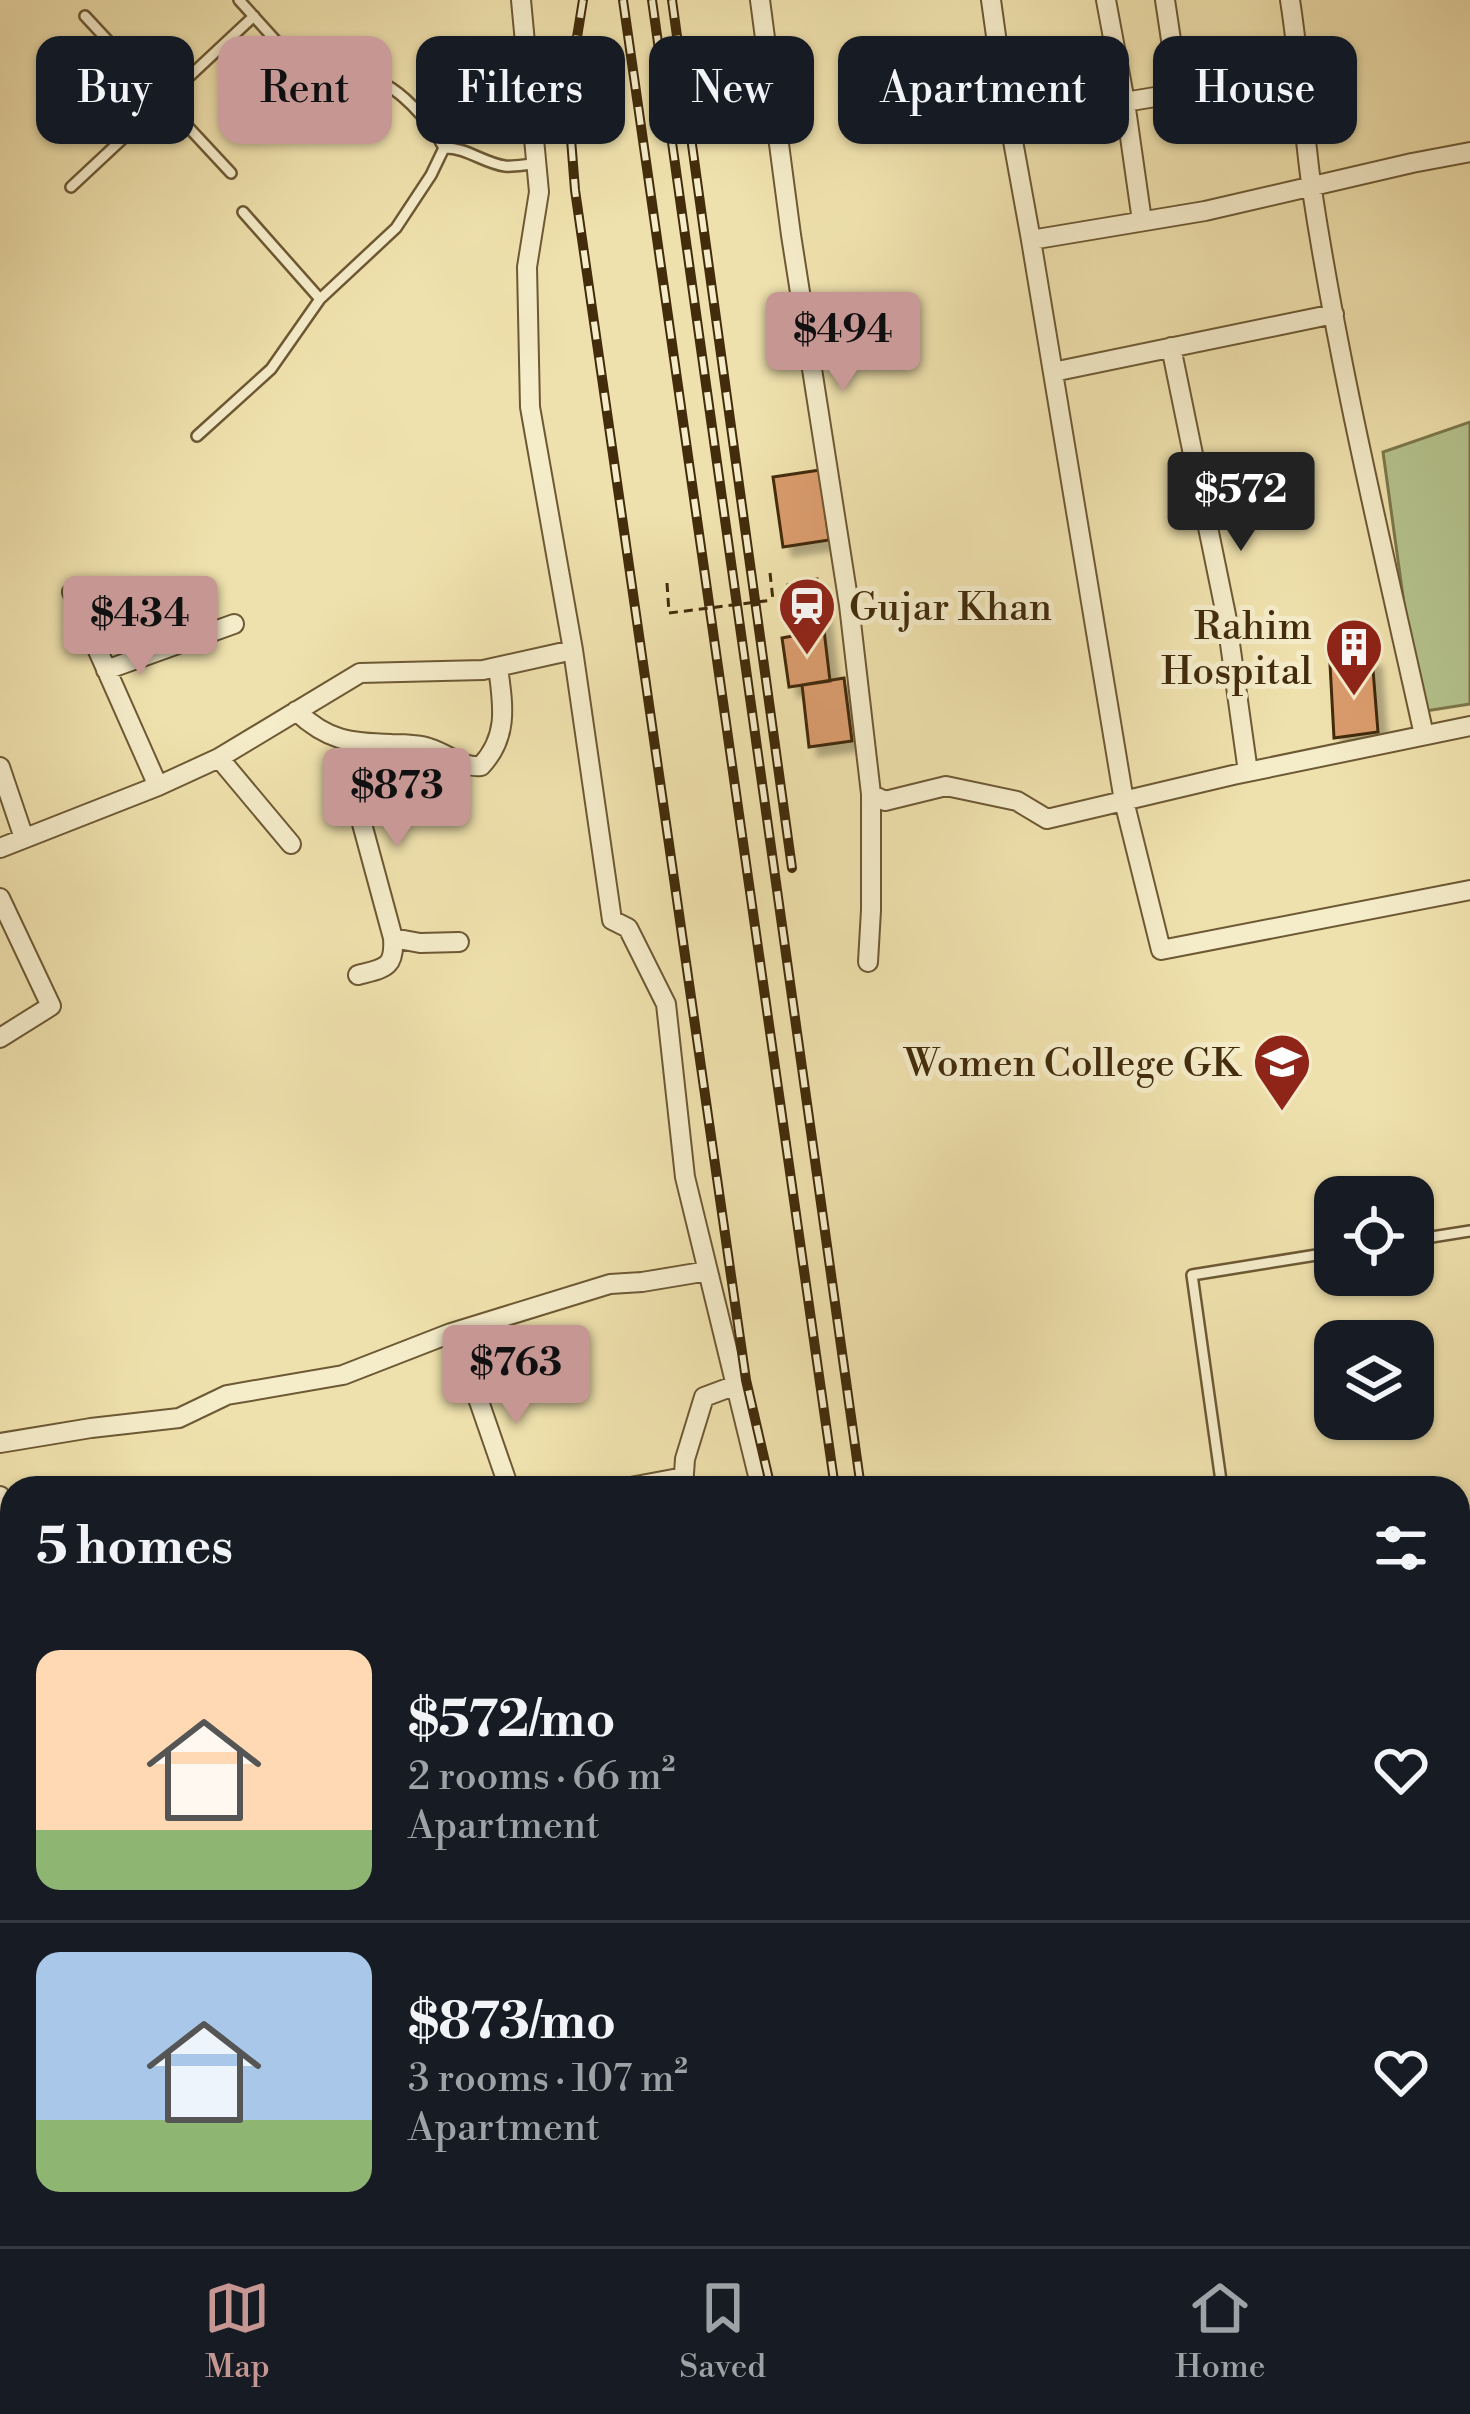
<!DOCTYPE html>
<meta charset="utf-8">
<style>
:root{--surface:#171b24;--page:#242831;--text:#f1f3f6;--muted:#9ea1a6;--line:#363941;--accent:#c59692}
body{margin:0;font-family:"Libre Bodoni",serif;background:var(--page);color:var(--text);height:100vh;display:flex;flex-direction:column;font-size:45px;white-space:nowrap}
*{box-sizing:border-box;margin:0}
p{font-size:39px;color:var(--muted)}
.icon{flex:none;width:66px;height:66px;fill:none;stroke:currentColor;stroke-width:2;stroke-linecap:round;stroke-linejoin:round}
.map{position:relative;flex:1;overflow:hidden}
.side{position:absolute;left:0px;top:1476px;width:1470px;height:771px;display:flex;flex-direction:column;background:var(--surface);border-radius:36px 36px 0 0;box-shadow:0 3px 9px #0004}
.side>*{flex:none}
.hud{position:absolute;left:36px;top:36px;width:1398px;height:108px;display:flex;gap:24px}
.buttons{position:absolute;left:1314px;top:1176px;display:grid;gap:24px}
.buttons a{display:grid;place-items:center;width:120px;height:120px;border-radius:24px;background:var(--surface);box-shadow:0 3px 9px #0004;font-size:60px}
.price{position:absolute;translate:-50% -102px;padding:0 27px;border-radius:12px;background:var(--accent);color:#111;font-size:39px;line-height:78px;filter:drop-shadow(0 3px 6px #0008)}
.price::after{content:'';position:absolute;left:50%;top:72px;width:36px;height:27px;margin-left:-18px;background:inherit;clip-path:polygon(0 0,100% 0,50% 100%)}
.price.on{background:#222;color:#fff}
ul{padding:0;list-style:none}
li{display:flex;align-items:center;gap:36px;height:300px;padding:0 36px}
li+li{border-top:3px solid var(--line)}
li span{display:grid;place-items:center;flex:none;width:336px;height:240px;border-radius:24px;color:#555}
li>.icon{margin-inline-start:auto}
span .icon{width:144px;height:144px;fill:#fffc;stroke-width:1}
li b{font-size:51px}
h2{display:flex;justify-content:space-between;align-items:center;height:144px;padding:0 36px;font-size:51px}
.pill{padding:0 42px;border-radius:24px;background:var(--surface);box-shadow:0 3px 9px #0004;font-size:42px;line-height:108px}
.pill.on{background:var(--accent);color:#111}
.dock{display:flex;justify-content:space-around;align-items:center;height:168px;border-top:3px solid var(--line);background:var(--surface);font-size:33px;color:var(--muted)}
.dock a{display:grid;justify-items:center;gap:6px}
.dock .on{color:var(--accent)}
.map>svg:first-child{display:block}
.green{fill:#b5c38d;stroke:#7c784c;stroke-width:3}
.building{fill:#da9c6d;stroke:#422c0b;stroke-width:3;filter:url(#shadow)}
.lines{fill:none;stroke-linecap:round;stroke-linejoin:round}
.lane-casing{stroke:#6d5934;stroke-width:14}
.street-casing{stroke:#6d5934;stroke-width:22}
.path{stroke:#422c0b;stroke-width:3;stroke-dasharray:9 6;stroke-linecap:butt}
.lane{stroke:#f5ecca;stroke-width:9}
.street{stroke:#f5ecca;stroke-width:18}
.rail-casing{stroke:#422c0b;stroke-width:10}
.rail{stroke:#f5ecca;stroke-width:6;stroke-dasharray:18;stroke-linecap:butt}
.path-bridge{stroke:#422c0b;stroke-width:3;stroke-dasharray:9 6;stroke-linecap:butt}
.labels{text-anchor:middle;stroke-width:10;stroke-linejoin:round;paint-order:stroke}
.poi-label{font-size:39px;fill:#422c0b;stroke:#f5ecca;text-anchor:end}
</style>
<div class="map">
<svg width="1470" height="2246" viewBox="0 0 1470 2246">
<defs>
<filter id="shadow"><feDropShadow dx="9" dy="9" stdDeviation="3" flood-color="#0004"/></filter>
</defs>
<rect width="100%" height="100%" fill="#efe1ad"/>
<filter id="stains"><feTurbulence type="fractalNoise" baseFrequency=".00167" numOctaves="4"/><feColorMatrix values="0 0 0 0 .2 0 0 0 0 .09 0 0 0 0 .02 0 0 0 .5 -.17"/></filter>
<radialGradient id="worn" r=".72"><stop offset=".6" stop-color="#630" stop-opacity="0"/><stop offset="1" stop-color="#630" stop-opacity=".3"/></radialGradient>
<path class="green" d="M1470 422V704L1419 712 1383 452Z"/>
<path class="building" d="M820 470 829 540 783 547 773 477Z
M817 579 824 630 796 635 788 585Z
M824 630 830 681 789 687 782 638Z
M1372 657 1378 732 1334 738 1330 664Z
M844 678 852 741 809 747 802 685Z"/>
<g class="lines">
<g class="lane-casing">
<path id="lane" d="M239 0 313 82C337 98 344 77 367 79 395 80 432 124 444 148 466 147 483 163 505 166 515 167 527 164 537 164
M85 16 231 173
M71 187 254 16
M243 212 320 299
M197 436 271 369 320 299 396 228 431 175 444 148
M1413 1240 1470 1231
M1222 1488 1192 1275 1335 1252
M1458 1668 1470 1665
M1458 1874 1470 1871"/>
</g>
<g class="street-casing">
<path id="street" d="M521 0 539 192 527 267 530 407 573 650 612 920 628 928 666 1004 685 1177 761 1488
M760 0 791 235 849 605 871 794
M991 0 1003 86 1031 240
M1106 0 1125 102 1142 221
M1165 0 1179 93 1300 64
M1290 0C1300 63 1303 127 1312 190 1340 374 1384 554 1424 735
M1125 102 1179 93
M1470 152 1412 163 1205 211 1031 240 1124 801 1161 950 1470 890
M1171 347 1226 615 1248 772
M1053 372 1334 314
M72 592 158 786
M106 670 234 624
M296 711C328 741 350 743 392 744 404 744 418 744 429 748 449 754 461 768 481 766 509 736 503 705 498 667
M357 744 358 809 393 938 420 943 459 942
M219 758 291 844
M0 767 24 838
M0 848 158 786 219 758 360 673 483 670 573 650
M0 898 51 1006 0 1038
M868 962 871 910V794L885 801 946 786 1017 801 1047 819 1233 775 1470 726
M358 975C385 968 395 968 393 938
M473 1384 509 1488
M0 1443 91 1428 179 1418 227 1395 343 1375 451 1333 610 1284 642 1282 708 1271
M625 1488 684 1477
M683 1488 685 1459 704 1397 736 1385
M0 1496 12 1557
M0 1805 12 1819
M0 1864 12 1858
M1458 2089 1470 2087
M0 2106 12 2125
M198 2235 204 2246
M267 2235 272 2246
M874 2235 881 2246
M993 2235 998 2246
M1145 2235 1150 2246
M698 2246 704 2235"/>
</g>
<path class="path" d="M770 573 773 600
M667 583 669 613"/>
<use href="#lane" class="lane"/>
<use href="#street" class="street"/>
<g class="rail-casing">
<path id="rail" d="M583 0 574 56 570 126 575 190 746 1380 771 1488
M623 0 835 1488
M652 0 861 1488
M672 0 792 868
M1029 2235 1034 2246
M1069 2235 1073 2246"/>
</g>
<use href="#rail" class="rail"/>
<path class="path-bridge" d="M669 613 773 600"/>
</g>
<defs>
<g id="station-pin" transform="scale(3)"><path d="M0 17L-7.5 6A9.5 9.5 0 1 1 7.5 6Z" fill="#8f2418" stroke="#f5ecca"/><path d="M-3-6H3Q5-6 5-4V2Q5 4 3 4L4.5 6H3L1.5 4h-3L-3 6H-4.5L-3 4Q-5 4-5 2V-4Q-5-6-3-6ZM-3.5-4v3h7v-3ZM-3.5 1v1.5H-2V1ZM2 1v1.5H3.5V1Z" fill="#fff"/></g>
<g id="building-pin" transform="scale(3)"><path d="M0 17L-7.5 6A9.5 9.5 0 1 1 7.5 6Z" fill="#8f2418" stroke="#f5ecca"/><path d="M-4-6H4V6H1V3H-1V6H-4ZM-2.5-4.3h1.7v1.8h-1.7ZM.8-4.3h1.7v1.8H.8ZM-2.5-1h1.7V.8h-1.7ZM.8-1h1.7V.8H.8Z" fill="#fff"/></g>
<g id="university-pin" transform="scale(3)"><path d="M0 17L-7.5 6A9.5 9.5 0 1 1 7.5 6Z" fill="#8f2418" stroke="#f5ecca"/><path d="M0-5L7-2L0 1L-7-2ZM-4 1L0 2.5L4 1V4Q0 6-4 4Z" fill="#fff"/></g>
</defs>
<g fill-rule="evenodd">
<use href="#station-pin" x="807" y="606"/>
<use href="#building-pin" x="1354" y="647"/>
<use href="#university-pin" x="1282" y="1062"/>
</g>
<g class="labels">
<g class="poi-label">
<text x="849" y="620" text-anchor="start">Gujar Khan</text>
<text x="1312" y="639">Rahim<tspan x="1312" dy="45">Hospital</tspan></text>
<text x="1240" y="1076">Women College GK</text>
</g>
</g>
<rect width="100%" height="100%" filter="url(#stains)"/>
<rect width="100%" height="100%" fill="url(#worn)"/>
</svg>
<div class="buttons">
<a><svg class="icon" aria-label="locate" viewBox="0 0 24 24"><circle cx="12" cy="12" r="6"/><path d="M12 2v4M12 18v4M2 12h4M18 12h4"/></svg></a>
<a><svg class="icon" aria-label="layers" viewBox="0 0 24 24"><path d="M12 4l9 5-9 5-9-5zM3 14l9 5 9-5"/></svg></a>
</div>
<b class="price" style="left:843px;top:394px">$494</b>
<b class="price on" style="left:1241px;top:554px">$572</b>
<b class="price" style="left:140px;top:678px">$434</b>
<b class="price" style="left:397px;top:850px">$873</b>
<b class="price" style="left:516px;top:1427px">$763</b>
<div class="hud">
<a class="pill">Buy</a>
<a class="pill on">Rent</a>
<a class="pill">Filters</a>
<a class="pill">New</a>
<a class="pill">Apartment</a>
<a class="pill">House</a>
</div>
<section class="side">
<h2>5 homes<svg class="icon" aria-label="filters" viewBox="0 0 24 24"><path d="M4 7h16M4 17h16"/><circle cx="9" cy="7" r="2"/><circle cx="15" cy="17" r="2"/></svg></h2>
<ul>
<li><span style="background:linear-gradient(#ffd9b3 75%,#8fb573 0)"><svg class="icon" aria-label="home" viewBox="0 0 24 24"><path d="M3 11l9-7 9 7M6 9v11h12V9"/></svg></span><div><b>$572/mo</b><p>2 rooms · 66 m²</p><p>Apartment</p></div><svg class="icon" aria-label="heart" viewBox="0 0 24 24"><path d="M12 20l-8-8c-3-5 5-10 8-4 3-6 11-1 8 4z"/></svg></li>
<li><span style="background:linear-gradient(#a9c7e8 70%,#8fb573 0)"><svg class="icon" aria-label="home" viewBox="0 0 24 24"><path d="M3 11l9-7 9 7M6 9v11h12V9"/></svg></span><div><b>$873/mo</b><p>3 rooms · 107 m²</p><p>Apartment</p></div><svg class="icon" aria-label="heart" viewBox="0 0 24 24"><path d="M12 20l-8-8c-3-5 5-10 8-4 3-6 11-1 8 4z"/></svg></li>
</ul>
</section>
</div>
<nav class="dock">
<a class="on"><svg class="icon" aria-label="map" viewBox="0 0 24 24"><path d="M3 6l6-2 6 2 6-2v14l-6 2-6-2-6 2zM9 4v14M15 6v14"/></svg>Map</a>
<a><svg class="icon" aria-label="saved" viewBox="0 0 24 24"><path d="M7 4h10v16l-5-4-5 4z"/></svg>Saved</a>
<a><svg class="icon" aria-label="home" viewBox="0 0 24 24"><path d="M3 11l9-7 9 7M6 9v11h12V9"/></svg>Home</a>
</nav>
